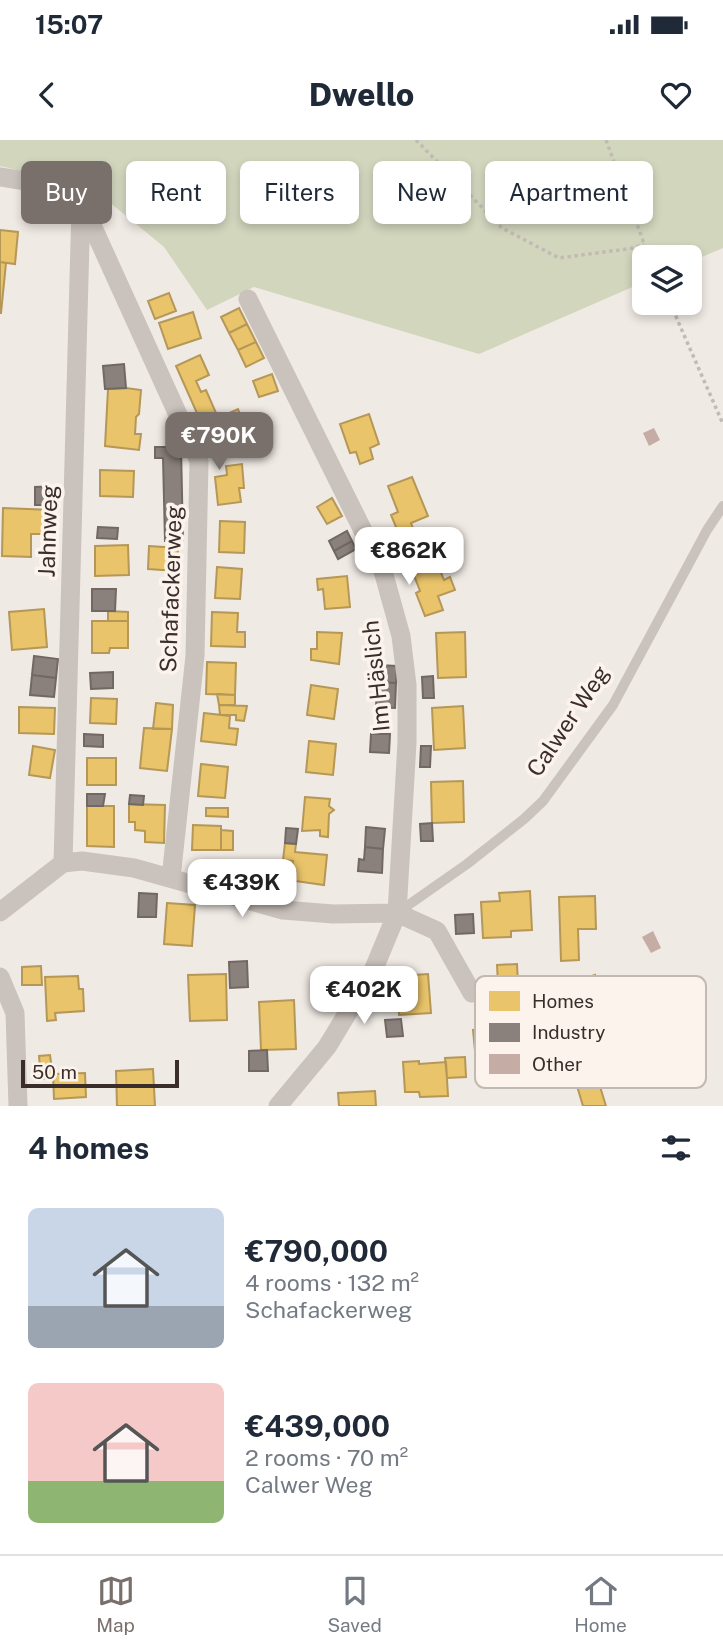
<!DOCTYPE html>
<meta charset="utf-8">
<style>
:root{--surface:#fff;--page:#f6f6f7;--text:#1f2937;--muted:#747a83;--line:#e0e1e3;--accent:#7a706b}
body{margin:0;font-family:"Public Sans",sans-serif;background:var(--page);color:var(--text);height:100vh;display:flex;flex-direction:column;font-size:26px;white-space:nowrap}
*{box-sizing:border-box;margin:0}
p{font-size:23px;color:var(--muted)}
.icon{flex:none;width:38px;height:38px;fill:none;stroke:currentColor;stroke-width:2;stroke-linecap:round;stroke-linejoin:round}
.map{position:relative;height:966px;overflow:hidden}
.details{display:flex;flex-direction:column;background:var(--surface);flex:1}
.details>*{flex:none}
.hud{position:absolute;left:21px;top:21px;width:682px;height:63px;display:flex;gap:14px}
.buttons{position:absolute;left:632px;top:105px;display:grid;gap:14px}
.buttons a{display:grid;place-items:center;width:70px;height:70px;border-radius:10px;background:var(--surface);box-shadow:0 4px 10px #0003;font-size:35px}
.scale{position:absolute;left:21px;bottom:18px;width:158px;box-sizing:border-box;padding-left:7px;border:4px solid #3b2e2a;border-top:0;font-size:19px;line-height:24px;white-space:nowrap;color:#3b2e2a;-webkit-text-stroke:5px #fcf4ec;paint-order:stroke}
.price{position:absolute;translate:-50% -60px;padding:0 16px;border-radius:14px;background:#fff;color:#222;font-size:23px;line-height:46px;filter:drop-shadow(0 2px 4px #0008)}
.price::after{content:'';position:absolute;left:50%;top:42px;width:21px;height:16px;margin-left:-10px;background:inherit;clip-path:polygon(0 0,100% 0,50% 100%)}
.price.on{background:var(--accent);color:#fff}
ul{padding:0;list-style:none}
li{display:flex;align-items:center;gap:21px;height:175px;padding:0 28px}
li span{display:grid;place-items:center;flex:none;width:196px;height:140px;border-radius:10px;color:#555}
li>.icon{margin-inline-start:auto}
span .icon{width:84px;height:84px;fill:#fffc;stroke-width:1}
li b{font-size:30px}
h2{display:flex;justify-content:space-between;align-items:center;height:84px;padding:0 28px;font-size:30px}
.tag{padding:0 24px;border-radius:10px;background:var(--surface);box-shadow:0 4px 10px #0003;font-size:24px;line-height:63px}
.tag.on{background:var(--accent);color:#fff}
.status{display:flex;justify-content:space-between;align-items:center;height:49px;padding:0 35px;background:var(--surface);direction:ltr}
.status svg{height:19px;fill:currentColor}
header{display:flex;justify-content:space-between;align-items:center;height:91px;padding:0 28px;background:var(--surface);font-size:32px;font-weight:800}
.dock{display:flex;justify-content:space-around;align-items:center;height:98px;border-top:2px solid var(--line);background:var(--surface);font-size:19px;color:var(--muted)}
.dock a{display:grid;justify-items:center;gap:4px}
.dock .on{color:var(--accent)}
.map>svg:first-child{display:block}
.green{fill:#d2d6bd}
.homes{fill:#e9c46a;stroke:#b59757;stroke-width:2}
.industry{fill:#8a817c;stroke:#726863;stroke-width:2}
.building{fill:#c5aca4}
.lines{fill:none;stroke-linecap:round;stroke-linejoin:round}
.path{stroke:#c2bab5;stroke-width:3.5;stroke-dasharray:3.5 3.5;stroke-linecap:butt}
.service{stroke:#cac2bc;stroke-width:10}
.minor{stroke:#cac2bc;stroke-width:19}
.labels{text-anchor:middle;stroke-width:7;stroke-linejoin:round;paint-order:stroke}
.street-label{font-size:23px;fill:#3b2e2a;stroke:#fcf4ec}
.key{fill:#fcf4ec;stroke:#c2b9b2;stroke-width:2}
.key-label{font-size:19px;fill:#3b2e2a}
</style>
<div class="status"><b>15:07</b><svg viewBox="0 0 49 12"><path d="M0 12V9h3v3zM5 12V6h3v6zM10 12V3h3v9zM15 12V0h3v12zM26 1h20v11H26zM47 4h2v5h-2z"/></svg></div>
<header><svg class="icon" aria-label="back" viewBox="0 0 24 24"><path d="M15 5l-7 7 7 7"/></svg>Dwello<svg class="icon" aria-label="heart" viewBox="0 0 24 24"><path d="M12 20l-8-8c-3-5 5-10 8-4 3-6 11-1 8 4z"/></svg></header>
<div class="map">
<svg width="723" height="966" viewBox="0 0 723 966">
<rect width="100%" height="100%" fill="#f0eae4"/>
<path class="green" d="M0 0H723V108L690 122V117H644V142L479 214 254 147 207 170 164 107 91 47 0 26Z"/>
<path class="homes" d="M0 90 18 92 15 124 0 122Z
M0 122 6 123 1 173H0Z
M169 153 176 171 155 179 148 161Z
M239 168 247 184 229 193 221 177Z
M193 172 201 198 168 209 159 183Z
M247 184 256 202 238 210 229 193Z
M256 202 264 218 246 227 238 210Z
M200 215 209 235 196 241 201 252 206 250 216 273 200 280 176 226Z
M272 234 278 251 259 257 253 241Z
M126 248 141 250 139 274 136 277 135 294H141L139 310 105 306 108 249Z
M238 269 242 280 250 276 260 299 220 316 209 290 221 285 218 278Z
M369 274 379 304 370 308 373 319 360 324 356 312 350 313 340 284Z
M242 324 244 348H239L241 362 218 365 215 337 227 335 226 326Z
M100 330 134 331 133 357 100 356Z
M412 337 428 376 411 383 417 399 403 404 391 375 398 372 388 346Z
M332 358 342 376 327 384 317 367Z
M3 368 52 370 51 394H31V417L2 416Z
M220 381 245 382 244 413 219 412Z
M128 405 129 435 95 436V406Z
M149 406 178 408 176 431 148 429Z
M432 410 444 440 450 437 455 450 438 456 443 470 425 476 416 453 420 451 408 420Z
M217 427 242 429 240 459 215 458Z
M347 436 350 467 325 469 323 449 318 450 317 439Z
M44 469 47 507 12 510 9 472Z
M108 471 128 472V481H108Z
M212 472 238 473 237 492H245V507L211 506Z
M92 481H128V508H110L109 513H92Z
M317 492 342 493 339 524 311 520V509H317Z
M465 492 466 537 438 538 436 493Z
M207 522 236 523 235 555 206 554Z
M311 545 338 549 334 579 307 575Z
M217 554 235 555V565H219Z
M91 558 117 559 116 584 90 583Z
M156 563 173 565 172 589H153Z
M219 565 247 566 244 581 236 580V575H220Z
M463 566 465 608 434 610 432 568Z
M19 567 55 568 54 594 19 593Z
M204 573 230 576 229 588 238 589 236 605 201 601Z
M144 588 172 589 167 631 140 628Z
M309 601 336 604 333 635 306 632Z
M33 606 55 610 50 638 29 635Z
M87 618H116V645H87Z
M201 624 228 627 225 658 198 656Z
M463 641 464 682 432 683 431 642Z
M305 657 330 659 329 666 334 670 329 674 328 697 320 696V690L302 691Z
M129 664 165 665 164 703 145 702V691L135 690V682H129Z
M87 666H114V707L87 706Z
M206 668H228V677L206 676Z
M193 685 221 686V710H192Z
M221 690 233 691V710H221Z
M285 703 296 704 295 712 327 715 324 745 295 741 296 731H292L293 721 283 720Z
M530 751 532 790 511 791V797L483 798 481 762 500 761 499 753Z
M595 756 596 789H578L579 820 561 821 559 757Z
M167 763 195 765 192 806 164 804Z
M517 824 518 843 498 844 497 825Z
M41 826 42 845H22V827Z
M226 834 227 880 190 881 188 835Z
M428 834 431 873 399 875 397 836Z
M595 835 596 873 548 875 546 844H569Z
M78 836 79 849H83L84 871 55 873 56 880 47 881 45 837Z
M294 860 296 909 261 910 259 862Z
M514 887 516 918 476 921 473 890Z
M50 915 53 937 41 939 39 916Z
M465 917 466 937 447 938 445 918Z
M419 921V924L446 922 448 956 420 957 419 952H405L403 922Z
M153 929 155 966H117L116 931Z
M85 933 86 957 54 959 53 934Z
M598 940 606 966H583L577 946Z
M375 951 376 966H339L338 953Z"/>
<path class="industry" d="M124 224 126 248 105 249 103 226Z
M155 307H181L183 400 165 401 163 318H155Z
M58 346 59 365H35V347Z
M98 387 118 388 117 399 97 398Z
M347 391 352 401 334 411 329 401Z
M352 401 356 409 338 419 334 411Z
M92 449H116L115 471H92Z
M34 516 58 519 56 538 32 535Z
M378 525 397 526 396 543 377 542Z
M113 532V548L91 549 90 533Z
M32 535 56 538 54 557 30 555Z
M433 536 434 558H423L422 537Z
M377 542 396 543 395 568 376 567Z
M84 594 103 595V607L84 606Z
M371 594H390L389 613 370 612Z
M421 606H431L430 627H420Z
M87 654H105L103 666H87Z
M130 655 144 656 143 665 129 664Z
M432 683 433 701H421L420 684Z
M366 687 385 689 383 709 365 707Z
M286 688 298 689 296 704 285 703Z
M365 707 383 709 382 733 358 731 359 719 364 720Z
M139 753 157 754 156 777H138Z
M473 774 474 793 456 794 455 775Z
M247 821 248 847 230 848 229 822Z
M401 879 403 896 387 897 385 880Z
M267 910 268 931H249V911Z"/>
<path class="building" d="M654 288 660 300 649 306 643 293Z
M653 791 661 808 651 813 642 797Z"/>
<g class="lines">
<path class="path" d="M416 0 502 88 559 118 634 108 644 104
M606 0 649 117
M670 163 723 284"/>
<path class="service" d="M397 773 467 724 524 679 543 661 613 565 707 390 723 366"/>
<path class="minor" d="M0 37 32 42 81 61 199 321 195 516 171 738
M248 159 383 431 401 496 407 545V603L397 773 373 831 327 907 278 966
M63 723 81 66
M0 772 63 723 82 721 134 728 283 770 333 774 397 773 437 791 472 853
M0 837 15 873 18 966"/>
</g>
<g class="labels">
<g class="street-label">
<text transform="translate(48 391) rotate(-88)" y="8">Jahnweg</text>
<text transform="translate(171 449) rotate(-88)" y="8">Schafackerweg</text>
<text transform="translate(376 536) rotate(-96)" y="8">Im Häslich</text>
<text transform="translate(568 581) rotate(-56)" y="8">Calwer Weg</text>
</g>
</g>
<rect x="475" y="836" width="231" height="112" rx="10" class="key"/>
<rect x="489" y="851" width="31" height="20" fill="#e9c46a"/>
<rect x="489" y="883" width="31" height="19" fill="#8a817c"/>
<rect x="489" y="914" width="31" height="20" fill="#c5aca4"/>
<g class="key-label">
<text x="532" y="868">Homes</text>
<text x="532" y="899">Industry</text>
<text x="532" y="931">Other</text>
</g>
</svg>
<div class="buttons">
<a><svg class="icon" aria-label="layers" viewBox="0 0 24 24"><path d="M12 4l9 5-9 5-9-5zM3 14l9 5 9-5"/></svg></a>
</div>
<div class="scale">50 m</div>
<b class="price on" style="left:219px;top:332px">€790K</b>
<b class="price" style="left:409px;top:447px">€862K</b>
<b class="price" style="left:242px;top:779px">€439K</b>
<b class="price" style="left:364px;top:886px">€402K</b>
<div class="hud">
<a class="tag on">Buy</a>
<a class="tag">Rent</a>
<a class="tag">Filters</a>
<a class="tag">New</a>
<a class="tag">Apartment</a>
</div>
</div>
<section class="details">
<h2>4 homes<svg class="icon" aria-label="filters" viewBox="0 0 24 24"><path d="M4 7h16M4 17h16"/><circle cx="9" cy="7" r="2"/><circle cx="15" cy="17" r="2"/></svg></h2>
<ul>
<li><span style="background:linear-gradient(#c9d6e8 70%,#9aa5b1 0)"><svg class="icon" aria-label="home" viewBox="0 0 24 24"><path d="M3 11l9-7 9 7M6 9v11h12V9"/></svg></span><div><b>€790,000</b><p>4 rooms · 132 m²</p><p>Schafackerweg</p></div></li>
<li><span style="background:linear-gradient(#f6c9c9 70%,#8fb573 0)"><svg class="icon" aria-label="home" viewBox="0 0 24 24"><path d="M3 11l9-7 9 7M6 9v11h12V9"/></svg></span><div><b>€439,000</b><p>2 rooms · 70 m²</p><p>Calwer Weg</p></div></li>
</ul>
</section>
<nav class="dock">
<a class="on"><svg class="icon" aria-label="map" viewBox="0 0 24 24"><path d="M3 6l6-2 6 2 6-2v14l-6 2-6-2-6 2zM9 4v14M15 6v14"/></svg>Map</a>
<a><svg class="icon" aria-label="saved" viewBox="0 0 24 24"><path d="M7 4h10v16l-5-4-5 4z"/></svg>Saved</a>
<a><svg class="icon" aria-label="home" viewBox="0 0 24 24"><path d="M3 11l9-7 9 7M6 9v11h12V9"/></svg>Home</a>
</nav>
